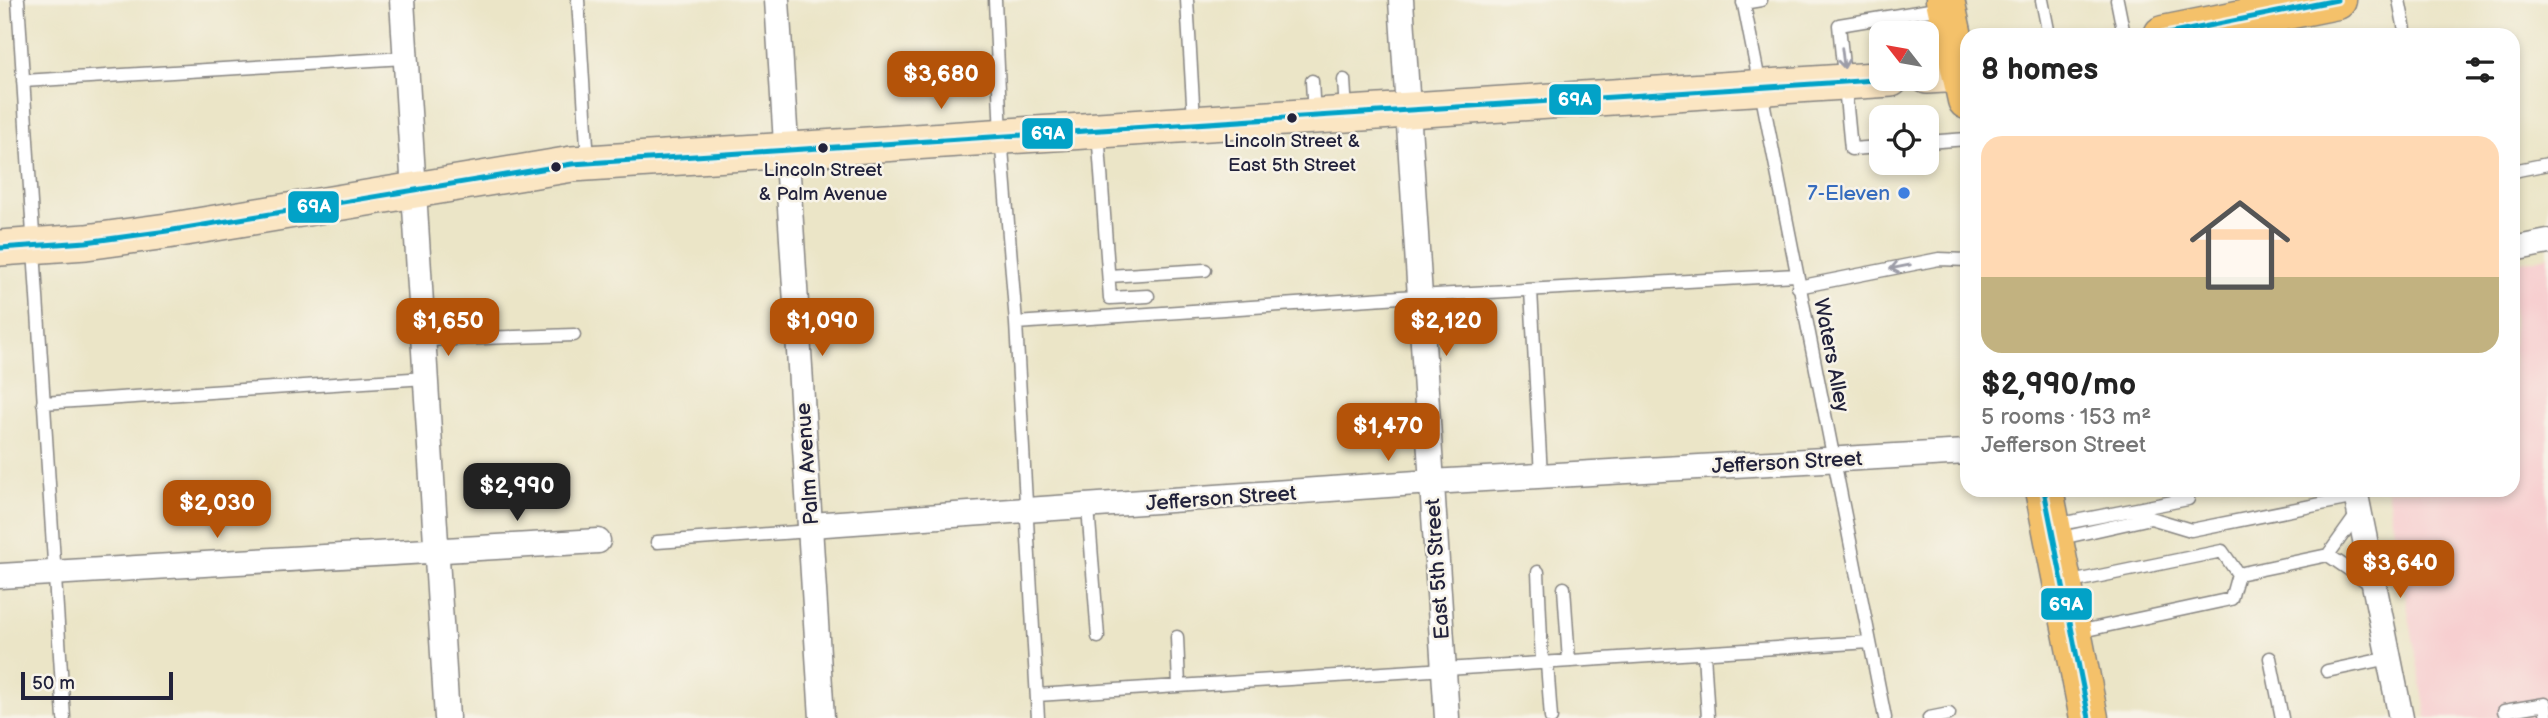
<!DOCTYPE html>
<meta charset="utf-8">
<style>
:root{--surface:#fff;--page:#f2f2f2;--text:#222;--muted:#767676;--line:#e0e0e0;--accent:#b45309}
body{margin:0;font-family:"Balsamiq Sans",sans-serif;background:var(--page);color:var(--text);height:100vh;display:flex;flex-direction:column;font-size:26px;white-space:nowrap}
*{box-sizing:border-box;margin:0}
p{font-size:23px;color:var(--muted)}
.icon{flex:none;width:38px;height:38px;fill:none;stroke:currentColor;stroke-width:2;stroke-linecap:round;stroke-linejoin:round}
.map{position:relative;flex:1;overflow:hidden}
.drawer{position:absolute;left:1960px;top:28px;width:560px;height:469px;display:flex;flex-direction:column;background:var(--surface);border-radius:21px;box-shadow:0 4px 10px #0003}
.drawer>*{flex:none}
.needle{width:46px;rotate:301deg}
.tools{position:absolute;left:1869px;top:21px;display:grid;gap:14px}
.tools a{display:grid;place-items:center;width:70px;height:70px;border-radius:14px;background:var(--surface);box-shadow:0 4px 10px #0003;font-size:35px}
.scale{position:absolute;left:21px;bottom:18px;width:152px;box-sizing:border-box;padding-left:7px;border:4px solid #22223b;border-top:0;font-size:19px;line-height:24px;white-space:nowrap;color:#22223b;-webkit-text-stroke:5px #f7f3e8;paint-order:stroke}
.price{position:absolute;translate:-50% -60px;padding:0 16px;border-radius:14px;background:var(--accent);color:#fff;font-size:23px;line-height:46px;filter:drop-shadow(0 2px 4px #0008)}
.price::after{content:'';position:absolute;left:50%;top:42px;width:21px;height:16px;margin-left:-10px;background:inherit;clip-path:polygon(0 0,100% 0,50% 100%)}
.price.active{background:#222;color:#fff}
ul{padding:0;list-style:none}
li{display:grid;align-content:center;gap:14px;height:371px;padding:0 21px}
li+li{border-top:2px solid var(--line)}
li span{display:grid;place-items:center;height:217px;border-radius:21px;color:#555}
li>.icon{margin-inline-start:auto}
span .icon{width:126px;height:126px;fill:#fffc;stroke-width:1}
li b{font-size:30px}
h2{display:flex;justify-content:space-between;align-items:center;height:84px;padding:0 21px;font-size:30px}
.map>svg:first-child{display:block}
.built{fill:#f7cfd0}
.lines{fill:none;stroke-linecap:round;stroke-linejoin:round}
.lane-casing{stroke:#868481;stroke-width:15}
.street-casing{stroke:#868481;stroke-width:27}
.secondary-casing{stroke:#868481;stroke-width:38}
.primary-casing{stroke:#868481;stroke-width:41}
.lane{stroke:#fff;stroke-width:12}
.street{stroke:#fff;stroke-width:24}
.secondary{stroke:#fbe6c3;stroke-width:35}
.primary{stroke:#f4c16a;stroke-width:38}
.bus-1-casing{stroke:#f7f3e8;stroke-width:10}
.bus-1{stroke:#02a2c7;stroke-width:5}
.oneway{stroke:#9c9ca7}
.bus-dot{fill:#22223b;stroke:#f7f3e8;stroke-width:2.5}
.shop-dot{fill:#3f7fe0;stroke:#f7f3e8;stroke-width:2.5}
.labels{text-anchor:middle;stroke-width:5;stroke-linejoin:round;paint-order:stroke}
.bus-label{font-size:19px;fill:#22223b;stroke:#f7f3e8}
.shop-label{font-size:21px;fill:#366cbe;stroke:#f7f3e8;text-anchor:end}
.street-label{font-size:21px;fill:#22223b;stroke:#f7f3e8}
.line-badge{stroke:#f7f3e8;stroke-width:2.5}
.badge-label{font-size:19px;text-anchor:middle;font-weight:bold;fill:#fff}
</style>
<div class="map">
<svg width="2548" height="718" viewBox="0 0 2548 718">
<rect width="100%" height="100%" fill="#f7f3e8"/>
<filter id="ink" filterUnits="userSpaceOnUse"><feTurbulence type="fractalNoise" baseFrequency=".0143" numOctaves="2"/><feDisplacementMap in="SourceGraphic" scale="14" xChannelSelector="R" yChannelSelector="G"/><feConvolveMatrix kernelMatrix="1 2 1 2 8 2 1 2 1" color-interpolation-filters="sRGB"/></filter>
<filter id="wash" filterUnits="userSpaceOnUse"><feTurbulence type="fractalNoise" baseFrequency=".00686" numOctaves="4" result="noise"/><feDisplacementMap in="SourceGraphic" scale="28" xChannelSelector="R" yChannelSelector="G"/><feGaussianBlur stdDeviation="1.57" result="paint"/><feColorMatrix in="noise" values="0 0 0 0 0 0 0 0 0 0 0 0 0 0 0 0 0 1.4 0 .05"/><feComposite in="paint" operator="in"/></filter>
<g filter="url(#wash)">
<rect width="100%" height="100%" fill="#ebe5c7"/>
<path class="built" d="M2548 256V718H2427L2387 490H2513V264Z"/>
</g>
<g filter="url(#ink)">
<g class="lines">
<g class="lane-casing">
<path id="lane" d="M18 0 64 718
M578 0 588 162
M995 0 1001 136 1016 323 1038 718
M1187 0 1194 120
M1743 0 1885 718
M2042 0 2049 35
M2117 0 2124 35
M2399 0 2406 35
M1743 3 1761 0
M1344 80 1346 111
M23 81 405 58
M1312 81 1314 116
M1098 131 1110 298 1148 296
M1927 142 1967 139
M1881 147 1851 149 1839 25 1942 8
M2513 171 2548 164
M1109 276 1205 270
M1798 287 1939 259 1967 260
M1531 290 1541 476
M1016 323 1400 297 1796 275
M424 340 574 335
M43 403 426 378
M1088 507 1098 637
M2055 525 2188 499 2187 490
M2057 539 2151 518 2191 530 2356 497
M657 542 811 531
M2328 555 2373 586
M1538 572 1542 663
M2238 574 2328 555 2358 513
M2066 583 2222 551 2238 574 2231 599 2077 632
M1564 588 1569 661
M1177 637 1179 686
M1704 653 1708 718
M2270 658 2282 718
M1547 663 1551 718
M2327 671 2389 658
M1037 695 1870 642
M2504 711 2545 704 2547 718
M1929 718 1949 714"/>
</g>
<g class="street-casing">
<path id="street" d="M402 0 447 718
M777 0 822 718
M1401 0 1447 718
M2513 249 2548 242
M2355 490 2401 718
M811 525 1431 482 1967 452
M0 576 598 541"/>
</g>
<g class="secondary-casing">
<path id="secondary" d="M1927 76 1961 74
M0 248 86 242 167 231 572 164 1891 79"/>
</g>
<g class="primary-casing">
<path id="primary" d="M1945 0 1967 100
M2163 35 2337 0
M2044 490 2089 718"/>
</g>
<use href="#lane" class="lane"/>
<use href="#street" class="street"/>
<use href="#secondary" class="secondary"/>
<use href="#primary" class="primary"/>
<g class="bus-1-casing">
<path id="bus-1" d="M2163 35 2337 0
M0 248 86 242 167 231 572 164 1891 79
M2044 490 2089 718"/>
</g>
<use href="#bus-1" class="bus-1"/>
</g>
<defs><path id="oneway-shaft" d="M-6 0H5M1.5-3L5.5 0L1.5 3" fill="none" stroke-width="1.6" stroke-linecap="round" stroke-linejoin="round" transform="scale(1.75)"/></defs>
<g class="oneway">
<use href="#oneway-shaft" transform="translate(1843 58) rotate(83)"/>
<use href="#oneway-shaft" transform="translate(1900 267) rotate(169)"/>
</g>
</g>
<g class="bus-dot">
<circle cx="1292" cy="118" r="6"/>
<circle cx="823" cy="148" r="6"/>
<circle cx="556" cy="167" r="6"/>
</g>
<circle class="shop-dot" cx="1904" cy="193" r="7"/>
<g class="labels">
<g class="bus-label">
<text x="1292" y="147">Lincoln Street &amp;<tspan x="1292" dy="24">East 5th Street</tspan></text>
<text x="823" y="176">Lincoln Street<tspan x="823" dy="24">&amp; Palm Avenue</tspan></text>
</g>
<g class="shop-label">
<text x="1890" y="200">7-Eleven</text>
</g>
<g class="street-label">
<text transform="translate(1832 355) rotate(79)" y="7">Waters Alley</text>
<text transform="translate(1787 462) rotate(-3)" y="7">Jefferson Street</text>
<text transform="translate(807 464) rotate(-94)" y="7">Palm Avenue</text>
<text transform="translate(1221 498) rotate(-4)" y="7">Jefferson Street</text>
<text transform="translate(1437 569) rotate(-94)" y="7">East 5th Street</text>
</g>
</g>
<g class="line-badge">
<rect x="1548" y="83" width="54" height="33" rx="7" fill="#02a2c7"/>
<rect x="1021" y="117" width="53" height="33" rx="7" fill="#02a2c7"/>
<rect x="287" y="190" width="53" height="34" rx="7" fill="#02a2c7"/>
<rect x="2040" y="587" width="53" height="34" rx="7" fill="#02a2c7"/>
</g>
<g class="badge-label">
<text x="1575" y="106">69A</text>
<text x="1048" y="140">69A</text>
<text x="314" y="213">69A</text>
<text x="2066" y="611">69A</text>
</g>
</svg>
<div class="tools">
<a><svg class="needle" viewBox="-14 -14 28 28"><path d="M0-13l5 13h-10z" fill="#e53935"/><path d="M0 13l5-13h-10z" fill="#767676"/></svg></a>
<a><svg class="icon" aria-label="locate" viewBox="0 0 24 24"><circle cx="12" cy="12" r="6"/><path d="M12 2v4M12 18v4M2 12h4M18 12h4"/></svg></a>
</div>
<div class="scale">50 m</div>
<b class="price" style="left:941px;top:111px">$3,680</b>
<b class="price" style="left:448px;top:358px">$1,650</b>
<b class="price" style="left:822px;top:358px">$1,090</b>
<b class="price" style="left:1446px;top:358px">$2,120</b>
<b class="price" style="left:1388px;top:463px">$1,470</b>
<b class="price active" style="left:517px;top:523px">$2,990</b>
<b class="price" style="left:217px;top:540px">$2,030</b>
<b class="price" style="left:2400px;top:600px">$3,640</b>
<section class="drawer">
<h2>8 homes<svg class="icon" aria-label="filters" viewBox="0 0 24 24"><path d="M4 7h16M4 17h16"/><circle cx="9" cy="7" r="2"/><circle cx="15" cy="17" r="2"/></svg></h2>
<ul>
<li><span style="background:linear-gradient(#ffd9b3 65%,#c2b280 0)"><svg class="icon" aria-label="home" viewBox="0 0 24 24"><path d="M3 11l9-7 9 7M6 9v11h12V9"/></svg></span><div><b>$2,990/mo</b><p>5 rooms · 153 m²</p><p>Jefferson Street</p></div></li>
</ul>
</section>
</div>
